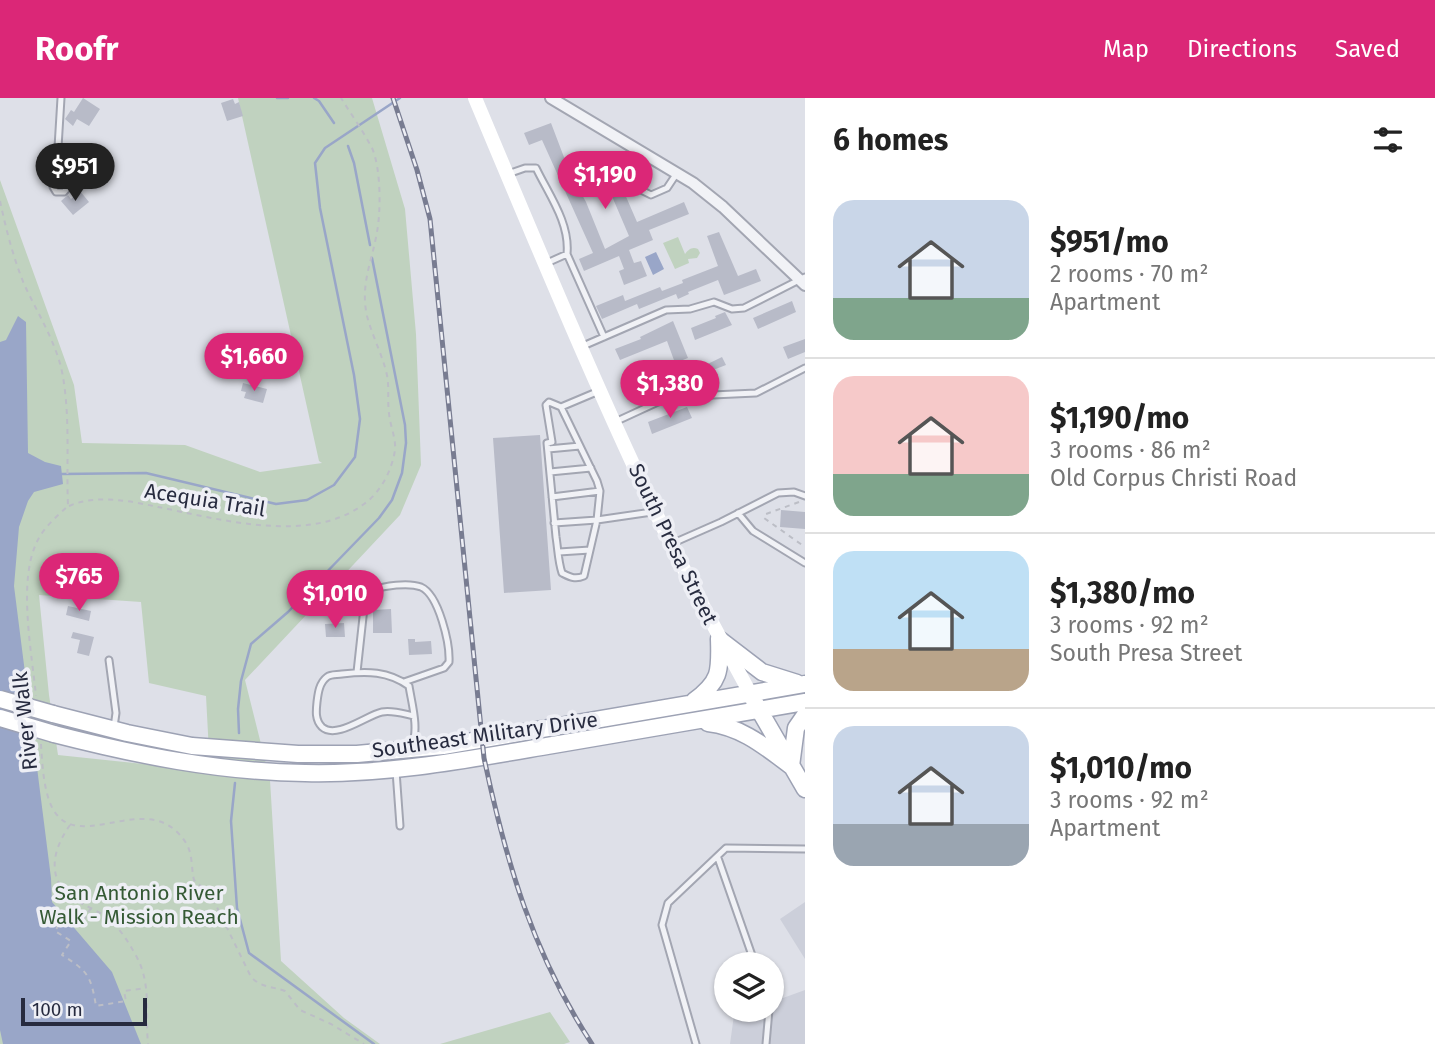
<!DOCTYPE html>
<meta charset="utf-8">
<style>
:root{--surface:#fff;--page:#f2f2f2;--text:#222;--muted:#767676;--line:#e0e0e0;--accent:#db2777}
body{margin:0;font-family:"Fira Sans",sans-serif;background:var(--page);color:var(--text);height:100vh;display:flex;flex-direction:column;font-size:26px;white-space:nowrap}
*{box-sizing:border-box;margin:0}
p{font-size:23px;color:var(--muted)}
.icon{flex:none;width:38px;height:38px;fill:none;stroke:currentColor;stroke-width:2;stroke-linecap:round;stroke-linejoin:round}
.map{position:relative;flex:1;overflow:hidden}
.sheet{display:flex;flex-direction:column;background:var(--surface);width:630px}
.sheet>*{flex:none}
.tools{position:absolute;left:714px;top:854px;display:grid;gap:14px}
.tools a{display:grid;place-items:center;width:70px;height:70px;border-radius:50%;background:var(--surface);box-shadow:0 2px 5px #0004;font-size:35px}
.scale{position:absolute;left:21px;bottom:18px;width:126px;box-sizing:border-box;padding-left:7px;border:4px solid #272b3f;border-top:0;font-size:19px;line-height:24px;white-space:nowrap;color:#272b3f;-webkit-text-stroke:5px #eeeff5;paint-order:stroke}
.price{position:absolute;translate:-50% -60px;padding:0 16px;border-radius:24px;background:var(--accent);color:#fff;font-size:23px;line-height:46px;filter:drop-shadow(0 2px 4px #0008)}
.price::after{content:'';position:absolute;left:50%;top:42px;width:21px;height:16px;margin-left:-10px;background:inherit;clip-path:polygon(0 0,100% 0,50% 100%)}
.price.on{background:#222;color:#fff}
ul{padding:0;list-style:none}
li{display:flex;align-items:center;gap:21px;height:175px;padding:0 28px}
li+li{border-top:2px solid var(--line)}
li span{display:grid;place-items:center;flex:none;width:196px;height:140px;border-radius:21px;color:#555}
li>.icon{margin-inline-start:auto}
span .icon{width:84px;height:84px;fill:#fffc;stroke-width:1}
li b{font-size:30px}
h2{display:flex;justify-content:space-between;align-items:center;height:84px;padding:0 28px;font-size:30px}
header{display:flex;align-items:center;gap:42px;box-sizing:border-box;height:98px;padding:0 35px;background:var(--accent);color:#fff}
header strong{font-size:33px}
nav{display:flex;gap:38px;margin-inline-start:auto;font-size:24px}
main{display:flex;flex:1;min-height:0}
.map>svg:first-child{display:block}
.built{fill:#cccfda}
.green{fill:#c0d2bf;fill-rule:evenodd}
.water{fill:#99a6c8}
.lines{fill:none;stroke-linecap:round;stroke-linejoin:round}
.stream{stroke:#99a6c8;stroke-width:2.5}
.building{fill:#b8bbc8}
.service-casing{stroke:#a3a6b2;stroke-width:9}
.minor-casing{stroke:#a3a6b2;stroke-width:14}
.primary-casing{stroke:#9da2b4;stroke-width:19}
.path{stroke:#bcbec6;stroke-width:2;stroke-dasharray:5 5;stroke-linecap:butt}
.service{stroke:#f1f2f6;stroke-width:5}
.minor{stroke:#f1f2f6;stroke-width:10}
.secondary{stroke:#fff;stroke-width:14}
.primary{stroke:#fff;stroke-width:16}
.rail-casing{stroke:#787c91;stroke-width:5}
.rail{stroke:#eeeff5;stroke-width:2.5;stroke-dasharray:8;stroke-linecap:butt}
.primary-bridge-casing{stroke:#9da2b4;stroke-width:19;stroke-linecap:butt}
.primary-bridge{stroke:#fff;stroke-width:16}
.labels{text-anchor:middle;stroke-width:7;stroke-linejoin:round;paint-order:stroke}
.street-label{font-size:21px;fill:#272b3f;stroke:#eeeff5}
.park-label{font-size:21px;fill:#355a35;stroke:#eeeff5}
</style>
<header>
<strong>Roofr</strong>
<nav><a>Map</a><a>Directions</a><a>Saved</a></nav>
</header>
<main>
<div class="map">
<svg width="805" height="946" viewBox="0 0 805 946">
<rect width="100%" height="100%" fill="#dee0e8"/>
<path class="built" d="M805 804V861L780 821Z
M805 892V946H730L734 917 750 912H772V904Z"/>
<path class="green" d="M238 0H372L405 111 416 236 421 367 400 417 245 582 270 682 281 863 344 920 380 946H0V82L74 287 82 345 185 347 260 374 322 365 319 363ZM39 497 141 504 149 585 206 598 210 673 58 657 49 597Z
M678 139 685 156C688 152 692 148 698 151L700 155 697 160 688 161 689 165 675 171 663 145Z
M550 914 570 944 564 946H440Z"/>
<path class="water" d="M656 154 664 171 653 177 645 159Z
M18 218 26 224 28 355 45 364 61 368 63 386 34 394 28 403 19 429 14 488 51 780 52 804 112 874 141 946H3L0 932V244L6 242Z"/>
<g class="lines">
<path class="stream" d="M277 0H288
M314 0 319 3 334 25
M348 48 354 65 370 147
M62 376 146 375 276 406 307 402 334 387 355 359 360 321 354 277 320 110 315 65 325 50 400 0
M239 635 238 611 241 583 251 546 288 514 379 420 392 402 402 375 406 345 405 327 372 160
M235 685 231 723 237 810 249 855 374 946"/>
</g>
<path class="building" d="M83 0 100 11 89 28 77 21 73 28 65 21 71 12 74 14Z
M233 1 235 6 239 4 243 18 227 23 221 5Z
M551 25 570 75 586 104 605 151 629 138 596 61 608 57 637 124 684 104 689 116 649 132 653 142 629 152 634 165 641 163 647 178 624 187 619 173 624 171 619 158 584 173 579 161 593 155 542 42 529 47 524 35Z
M80 93 89 104 73 117 61 103 68 97 71 101Z
M719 134 738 178 756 171 761 183 724 197 718 182 688 194 689 196 678 201 676 196 639 211 637 206 602 221 596 208 623 197 625 203 660 189 662 193 683 185 682 182 718 168 707 138Z
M792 203 796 214 758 231 753 220Z
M725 214 732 227 695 242 691 230 716 220 715 218Z
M673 223 688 260 675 265 667 243 620 262 615 251 641 241 640 239Z
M805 241V254L788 261 783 249Z
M262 250H270V262H262Z
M722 259 726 267 713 272 715 276 687 288 683 278Z
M669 268 674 280 635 297 630 285Z
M243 285 267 291 263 305 244 300 246 294 241 293Z
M687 309 692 320 652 336 648 324Z
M540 337 551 492 504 495 493 340Z
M781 412 805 414V431L780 429Z
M68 508 91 513 89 523 66 517Z
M391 511 392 535H373V512Z
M344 525 345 539H326L325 526Z
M73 534 94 539 89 558 77 555 80 542 71 540Z
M408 541H415V544L431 543 432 556 409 557Z"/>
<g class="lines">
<g class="service-casing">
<path id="service" d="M645 55C635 69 634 76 641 92L651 97 667 90 677 75
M57 66 69 81 70 87 64 94H56L53 89 57 66 61 0
M508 76 525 70H536C549 97 570 125 567 156L604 239
M547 165 567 156
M583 248 666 212 690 211 714 204 732 211 744 210 805 179
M599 293 561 309 597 383 600 393 597 422 652 414
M617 323 669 299 756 295 805 270
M548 351 580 348
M550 374 591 370
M552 399 600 393
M738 415 753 433 805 465
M554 425 597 422 584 478C575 482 570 479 562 475 558 463 558 451 556 439L547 345 552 344 546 307 549 304 561 309
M671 446 721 424 778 395 794 394 805 398
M559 454 590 452
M109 562 116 615 114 629
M357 574 364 510 372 492C384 488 408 484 421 489 439 497 450 546 449 564L444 570 404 584
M412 648C419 630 412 607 409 588 388 573 367 573 342 576 337 577 331 576 327 579 319 585 318 596 317 604 316 613 315 622 322 629 336 642 367 617 382 614 393 612 404 616 414 618
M396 673 400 728
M718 760 755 866
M696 946 662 827 668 805 726 750 805 751
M766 946 769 912"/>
</g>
<g class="minor-casing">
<path id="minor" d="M551 0 693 85 723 109 805 187"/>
</g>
<g class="primary-casing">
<path id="primary" d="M719 541 762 574 797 585
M694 603C721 583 720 573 719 541
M754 603 805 691
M53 616 127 635 192 648 298 656H357L443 648 805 586
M708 625C742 629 764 648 791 668
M54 636C136 657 219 674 305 675 389 677 471 661 553 647 637 633 721 618 805 604
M791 668 796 630 805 617"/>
</g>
<path class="path" d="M0 103C6 131 13 159 24 186 37 214 53 239 61 269 71 314 66 363 68 408 56 419 42 431 36 446 18 485 32 556 36 598
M799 404 766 416 764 420 805 449
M69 408C96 396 130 403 158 409 219 421 310 447 364 406 381 394 392 372 395 352 396 339 390 328 389 315 387 301 390 287 386 273 381 254 372 237 367 218 360 186 372 164 377 134 381 113 381 70 372 50 363 33 351 16 341 0
M41 646C42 663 43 682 48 699 69 769 147 683 186 745 193 756 191 770 194 782L211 797 251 879C262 890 271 888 285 893L300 912 331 926 364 946
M70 727C55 748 46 775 67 796 78 806 97 811 109 821 120 831 128 843 135 856 152 884 145 915 148 946
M91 810 81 826 65 816 55 833 71 843 62 857C88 873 91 878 96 908L126 903 124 893 146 890"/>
<use href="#service" class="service"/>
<use href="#minor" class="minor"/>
<path class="secondary" d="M475 0C533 138 590 276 654 411 683 473 717 534 750 595"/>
<use href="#primary" class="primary"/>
<g class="rail-casing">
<path id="rail" d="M393 0 417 72 430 121 484 660C506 764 533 856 592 946"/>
</g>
<use href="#rail" class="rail"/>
<g class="primary-bridge-casing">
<path id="primary-bridge" d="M0 601 53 616
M0 620 54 636"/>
</g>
<use href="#primary-bridge" class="primary-bridge"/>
</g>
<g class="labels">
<g class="street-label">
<text transform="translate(205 402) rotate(9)" y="7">Acequia Trail</text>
<text transform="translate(673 446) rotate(64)" y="7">South Presa Street</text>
<text transform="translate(25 623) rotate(-96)" y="7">River Walk</text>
<text transform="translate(485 637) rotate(-8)" y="7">Southeast Military Drive</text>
</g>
<g class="park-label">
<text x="139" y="802">San Antonio River<tspan x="139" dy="24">Walk - Mission Reach</tspan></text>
</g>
</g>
</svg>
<div class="tools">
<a><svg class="icon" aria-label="layers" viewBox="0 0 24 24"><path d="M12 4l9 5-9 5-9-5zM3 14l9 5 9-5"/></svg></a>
</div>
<div class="scale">100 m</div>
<b class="price on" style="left:75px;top:105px">$951</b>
<b class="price" style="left:605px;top:113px">$1,190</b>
<b class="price" style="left:254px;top:295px">$1,660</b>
<b class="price" style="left:670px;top:322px">$1,380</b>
<b class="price" style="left:79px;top:515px">$765</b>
<b class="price" style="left:335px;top:532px">$1,010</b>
</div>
<section class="sheet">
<h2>6 homes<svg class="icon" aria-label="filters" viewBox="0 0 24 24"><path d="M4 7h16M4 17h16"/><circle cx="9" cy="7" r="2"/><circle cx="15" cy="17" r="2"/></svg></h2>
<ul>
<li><span style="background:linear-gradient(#c9d6e8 70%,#7fa58c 0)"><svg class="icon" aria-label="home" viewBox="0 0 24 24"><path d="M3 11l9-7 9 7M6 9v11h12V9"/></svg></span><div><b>$951/mo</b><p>2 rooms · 70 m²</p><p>Apartment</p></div></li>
<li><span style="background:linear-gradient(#f6c9c9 70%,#7fa58c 0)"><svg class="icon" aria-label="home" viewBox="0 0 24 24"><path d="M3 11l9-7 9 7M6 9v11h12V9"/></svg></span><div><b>$1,190/mo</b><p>3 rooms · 86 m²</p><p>Old Corpus Christi Road</p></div></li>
<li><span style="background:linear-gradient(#bfe0f5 70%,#b9a48a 0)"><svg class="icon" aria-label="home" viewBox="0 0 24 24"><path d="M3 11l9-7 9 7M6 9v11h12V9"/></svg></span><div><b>$1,380/mo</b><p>3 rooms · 92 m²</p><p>South Presa Street</p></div></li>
<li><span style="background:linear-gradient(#c9d6e8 70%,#9aa5b1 0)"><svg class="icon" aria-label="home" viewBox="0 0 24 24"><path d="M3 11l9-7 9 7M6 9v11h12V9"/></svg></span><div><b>$1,010/mo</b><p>3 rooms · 92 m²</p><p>Apartment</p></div></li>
</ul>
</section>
</main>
